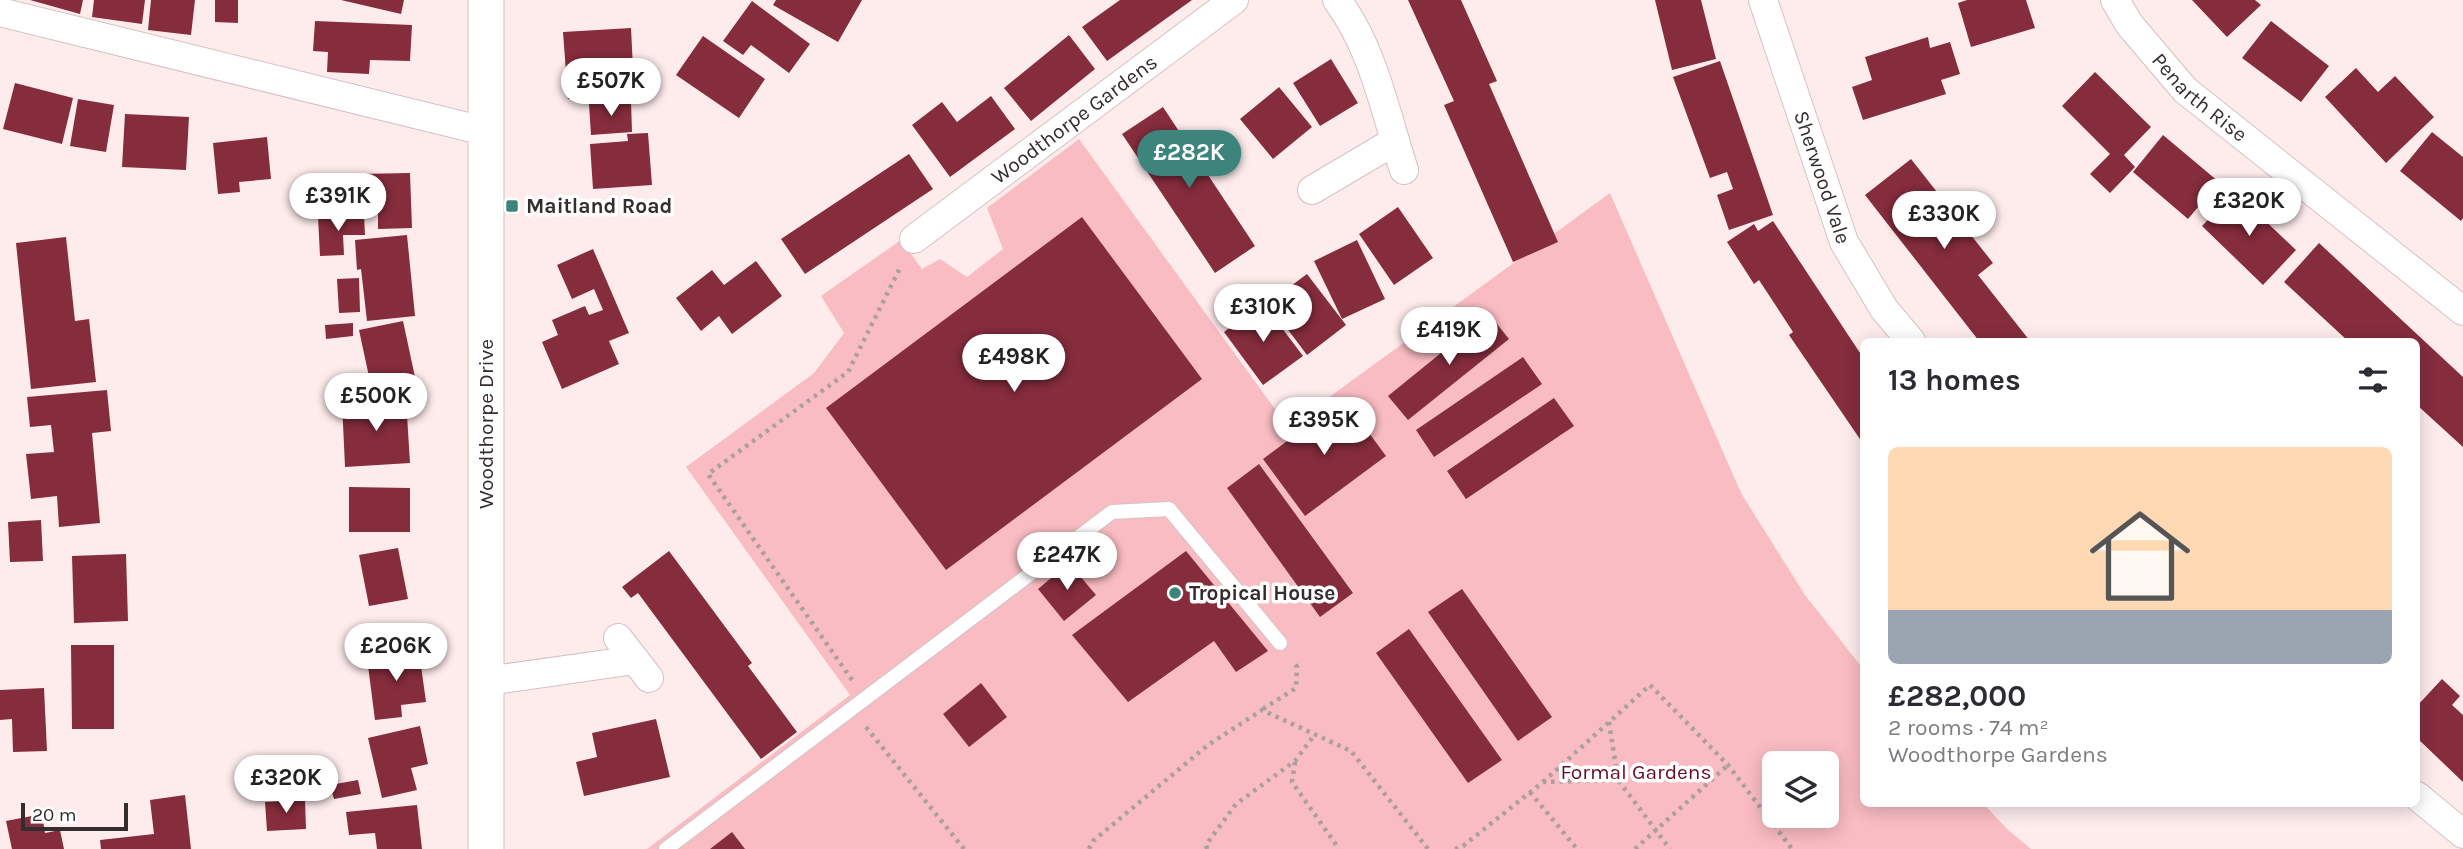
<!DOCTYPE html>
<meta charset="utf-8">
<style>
:root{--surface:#fff;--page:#f7f7f7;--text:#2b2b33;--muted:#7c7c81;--accent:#3d847d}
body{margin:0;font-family:Karla,sans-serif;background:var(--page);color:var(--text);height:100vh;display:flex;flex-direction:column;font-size:26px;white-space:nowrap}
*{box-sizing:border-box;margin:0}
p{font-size:23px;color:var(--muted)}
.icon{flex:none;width:38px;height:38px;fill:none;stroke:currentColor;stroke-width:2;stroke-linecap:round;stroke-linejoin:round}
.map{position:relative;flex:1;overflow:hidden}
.sheet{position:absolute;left:1860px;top:338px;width:560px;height:469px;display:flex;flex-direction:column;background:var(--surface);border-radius:10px;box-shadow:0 4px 18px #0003}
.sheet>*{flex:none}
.controls{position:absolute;left:1762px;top:751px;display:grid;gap:14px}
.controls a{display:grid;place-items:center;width:77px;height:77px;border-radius:10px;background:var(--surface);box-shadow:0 4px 18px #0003;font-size:35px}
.scale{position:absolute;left:21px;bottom:18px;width:107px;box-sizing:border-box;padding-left:7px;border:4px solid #342d2d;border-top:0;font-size:19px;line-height:24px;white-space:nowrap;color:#342d2d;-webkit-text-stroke:5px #fff;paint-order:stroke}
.price{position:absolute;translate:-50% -60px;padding:0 16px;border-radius:24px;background:#fff;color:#222;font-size:23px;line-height:46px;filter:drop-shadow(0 2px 4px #0008)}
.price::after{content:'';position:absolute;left:50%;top:42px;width:21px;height:16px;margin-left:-10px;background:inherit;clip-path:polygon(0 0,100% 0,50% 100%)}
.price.current{background:var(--accent);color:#fff}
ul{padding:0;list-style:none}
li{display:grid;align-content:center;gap:14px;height:371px;padding:0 28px}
li span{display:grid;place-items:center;height:217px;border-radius:10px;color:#555}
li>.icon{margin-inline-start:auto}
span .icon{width:126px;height:126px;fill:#fffc;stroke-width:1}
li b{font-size:30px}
h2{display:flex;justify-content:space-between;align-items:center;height:84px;padding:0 28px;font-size:30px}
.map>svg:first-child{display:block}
.green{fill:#f9bcc2;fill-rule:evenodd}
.building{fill:#852c3d}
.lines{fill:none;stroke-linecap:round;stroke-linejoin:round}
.service-casing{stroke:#d4c2c4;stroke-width:16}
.minor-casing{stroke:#d4c2c4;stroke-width:30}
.tertiary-casing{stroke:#d4c2c4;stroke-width:37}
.path{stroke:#ac9f9f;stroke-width:4.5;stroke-dasharray:3.5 5;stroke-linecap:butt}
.service{stroke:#fff;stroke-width:14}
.minor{stroke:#fff;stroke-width:28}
.tertiary{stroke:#fff;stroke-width:35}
.poi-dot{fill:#3d847d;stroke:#fff;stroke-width:2.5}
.labels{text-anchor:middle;stroke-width:7;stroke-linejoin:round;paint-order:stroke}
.street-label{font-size:21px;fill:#342d2d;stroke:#fff}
.poi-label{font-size:21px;font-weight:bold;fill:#342d2d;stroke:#fff;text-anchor:start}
.park-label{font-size:21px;fill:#660d25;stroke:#fff}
</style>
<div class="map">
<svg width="2463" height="849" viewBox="0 0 2463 849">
<rect width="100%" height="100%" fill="#feeced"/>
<path class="green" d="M1079 139 1288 427 1610 193 1741 493 1805 595 1864 670V803H1983L2007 829 2031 849H647L850 695 686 467 814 373 844 333 821 296 901 240 922 269 940 259 967 277 1003 249 987 208ZM1774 763H1827V816H1774Z"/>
<path class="building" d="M30 0H83L80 14Z
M94 0H145L142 24 92 17Z
M151 0H195L191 35 148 30Z
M215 0H238V23L215 22Z
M341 0H404L401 14Z
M776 0H862L838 42 773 5Z
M1120 0H1192L1107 61 1082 27Z
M1408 0H1461L1497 81 1489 84 1558 242 1513 262 1444 105 1454 101Z
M1655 0H1701L1716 59 1672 70Z
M1967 0H2026L2035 28 1971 47 1958 3Z
M2192 0H2255L2261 5 2227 37Z
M752 1 810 44 789 73 751 45 743 55 723 41Z
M315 21 412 25 410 61 370 60 369 74 327 72 328 52 313 51Z
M2271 21 2329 66 2301 102 2242 58Z
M631 28 633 68 596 70 597 97 568 99 563 32Z
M1069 35 1095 69 1031 121 1004 88Z
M703 36 765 79 739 118 676 75Z
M1928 37 1930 48 1950 42 1960 74 1941 80 1946 94 1863 120 1852 87 1872 80 1865 57Z
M1331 59 1358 103 1320 126 1293 83Z
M1720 61 1773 215 1729 230 1717 195 1733 189 1727 172 1710 178 1673 77Z
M2356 68 2378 92 2395 76 2434 117 2386 163 2325 97Z
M2095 72 2151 127 2124 155 2135 167 2110 193 2090 174 2110 154 2062 106Z
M15 83 73 98 62 144 3 129Z
M1279 87 1312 127 1273 159 1240 119Z
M991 96 1015 129 950 177 912 125 942 102 957 122Z
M78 99 114 105 106 152 70 146Z
M631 101 632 132 591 135 589 104Z
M1163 107 1255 246 1215 273 1122 134Z
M125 114 189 117 186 170 122 167Z
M2432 132 2463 157V218L2461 221 2400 171Z
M648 133 652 185 593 189 590 144 628 141 627 134Z
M2163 135 2219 182 2188 219 2133 172Z
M267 137 271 179 239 182 240 192 218 194 213 143Z
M909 154 933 189 805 274 781 239Z
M1911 159 1993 263 1978 275 2030 341H1979L1865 195Z
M410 173 412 228 378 229V208L359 209 358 174Z
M2235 192 2296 250 2263 285 2202 226Z
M1398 207 1433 258 1394 285 1359 234Z
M364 215 365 235H343L344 255 320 256 318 217Z
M1082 217 1202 379 946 570 826 408Z
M1773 221 1864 359V445L1789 335 1793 332 1759 280 1754 284 1727 242 1754 224 1758 231Z
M407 235 415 316 367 321 361 269 357 270 355 240Z
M66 237 75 321 89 319 96 382 31 389 16 243Z
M1357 240 1385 299 1342 319 1314 261Z
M2319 243 2463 377V447L2417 405V341H2348L2284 282Z
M593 249 629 333 609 341 619 364 562 389 542 342 558 335 552 320 585 306 589 315 603 310 594 289 572 299 557 265Z
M756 261 782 296 732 334 719 316 701 331 676 298 712 270 724 285Z
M1307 274 1346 325 1307 355 1268 303Z
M359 278 360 312 339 313 337 279Z
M1263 303 1303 356 1263 385 1224 332Z
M1489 314 1509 339 1408 420 1388 396Z
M403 321 418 391 374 400 359 330Z
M353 323V336L326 339 325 325Z
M1523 357 1542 384 1434 457 1416 430Z
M107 390 111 431 92 433 100 523 59 527 57 496 31 499 26 454 54 452 51 425 30 427 27 397Z
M1554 398 1574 426 1466 499 1447 471Z
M406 399 410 463 345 467 342 402Z
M1344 399 1386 456 1305 516 1263 459Z
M1259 464 1353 593 1320 617 1227 488Z
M349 487 410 488V532H349Z
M41 520 43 561 10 562 8 522Z
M398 548 408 599 369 606 359 555Z
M669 551 752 663 748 666 797 732 761 759 638 593 631 598 622 587Z
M1186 551 1268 651 1236 672 1214 641 1128 702 1072 635Z
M126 554 128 621 74 623 72 556Z
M1069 563 1096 595 1064 621 1038 589Z
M1462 589 1552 717 1518 741 1428 612Z
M1409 629 1502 760 1468 783 1376 653Z
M71 645H114V729H72Z
M419 651 426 702 401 705 402 717 375 720 367 658Z
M2442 679 2460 696 2452 705 2463 715V782L2417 738V706Z
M981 683 1007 717 969 747 943 714Z
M44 688 47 751 13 752 12 719 0 720V690Z
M656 719 670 777 584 796 576 762 597 757 592 733Z
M420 726 428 764 411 768 417 790 382 798 368 738Z
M358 780 361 794 334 799 330 785Z
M185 795 191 849H101L100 840 154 834 150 800Z
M305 800 306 829 267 831 265 802Z
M417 805 422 849H377L375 833 349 835 346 812Z
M42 814 45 833 60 830 64 849H12L6 821Z
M732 832 745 849H710Z"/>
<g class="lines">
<g class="service-casing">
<path id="service" d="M666 849 1112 512 1169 509 1280 643"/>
</g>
<g class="minor-casing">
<g id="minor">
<path d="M1337 0C1374 50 1385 112 1404 170"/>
<path id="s1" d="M1763 0 1844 242 1884 309 1911 341"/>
<path id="s2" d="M2115 0 2129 24 2185 90 2463 311"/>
<path d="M0 12 484 131"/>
<path d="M1312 190 1395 141"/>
<path id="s3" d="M914 239 1234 0"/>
<path d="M618 638 649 678"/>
<path d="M487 681 635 660"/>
<path d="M2417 796 2463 834"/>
</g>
</g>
<g class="tertiary-casing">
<path id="tertiary" d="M486 0V849"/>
</g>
<path class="path" d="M852 680 708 474 848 372 900 268
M1263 709 1296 688 1297 667 1293 661
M1609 722 1618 780
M866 727 964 849
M1295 762 1292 782 1339 849
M1543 782 1650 685 1728 765 1792 849
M1530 792 1577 849
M1089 849 1093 841 1208 745 1262 710 1351 751 1428 849
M1207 849 1206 845 1236 804 1295 761 1315 734
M1455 849 1463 846 1543 782 1618 780 1670 849
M1635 849 1728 765"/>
<use href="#service" class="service"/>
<use href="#minor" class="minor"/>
<use href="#tertiary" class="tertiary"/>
</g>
<g class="poi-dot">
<rect x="505" y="199" width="14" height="14" rx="3.5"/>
<circle cx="1175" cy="593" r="7"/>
</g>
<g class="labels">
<g class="street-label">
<text dy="7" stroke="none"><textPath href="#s2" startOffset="130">Penarth Rise</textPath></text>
<text dy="7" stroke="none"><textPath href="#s3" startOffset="200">Woodthorpe Gardens</textPath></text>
<text dy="7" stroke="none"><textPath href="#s1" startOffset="187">Sherwood Vale</textPath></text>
<text transform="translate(486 424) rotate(-90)" y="7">Woodthorpe Drive</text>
</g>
<g class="poi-label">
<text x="526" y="213">Maitland Road</text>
<text x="1189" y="600">Tropical House</text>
</g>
<g class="park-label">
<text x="1636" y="779">Formal Gardens</text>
</g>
</g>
</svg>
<div class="controls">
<a><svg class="icon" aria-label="layers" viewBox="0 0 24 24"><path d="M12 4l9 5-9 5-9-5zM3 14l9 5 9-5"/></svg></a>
</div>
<div class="scale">20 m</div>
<b class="price" style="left:611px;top:118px">£507K</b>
<b class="price current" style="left:1189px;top:190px">£282K</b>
<b class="price" style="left:338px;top:233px">£391K</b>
<b class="price" style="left:2249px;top:238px">£320K</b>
<b class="price" style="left:1944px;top:251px">£330K</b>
<b class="price" style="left:1263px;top:344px">£310K</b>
<b class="price" style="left:1449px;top:367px">£419K</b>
<b class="price" style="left:1014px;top:394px">£498K</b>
<b class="price" style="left:376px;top:433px">£500K</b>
<b class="price" style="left:1324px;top:457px">£395K</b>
<b class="price" style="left:1067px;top:592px">£247K</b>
<b class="price" style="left:396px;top:683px">£206K</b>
<b class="price" style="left:286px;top:815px">£320K</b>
<section class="sheet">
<h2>13 homes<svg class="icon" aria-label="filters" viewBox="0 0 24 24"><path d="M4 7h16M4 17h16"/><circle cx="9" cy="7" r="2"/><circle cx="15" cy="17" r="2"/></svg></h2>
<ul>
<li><span style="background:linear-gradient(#ffd9b3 75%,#9aa5b1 0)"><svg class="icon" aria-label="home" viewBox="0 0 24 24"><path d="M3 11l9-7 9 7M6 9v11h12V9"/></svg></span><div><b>£282,000</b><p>2 rooms · 74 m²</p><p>Woodthorpe Gardens</p></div></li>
</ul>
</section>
</div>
